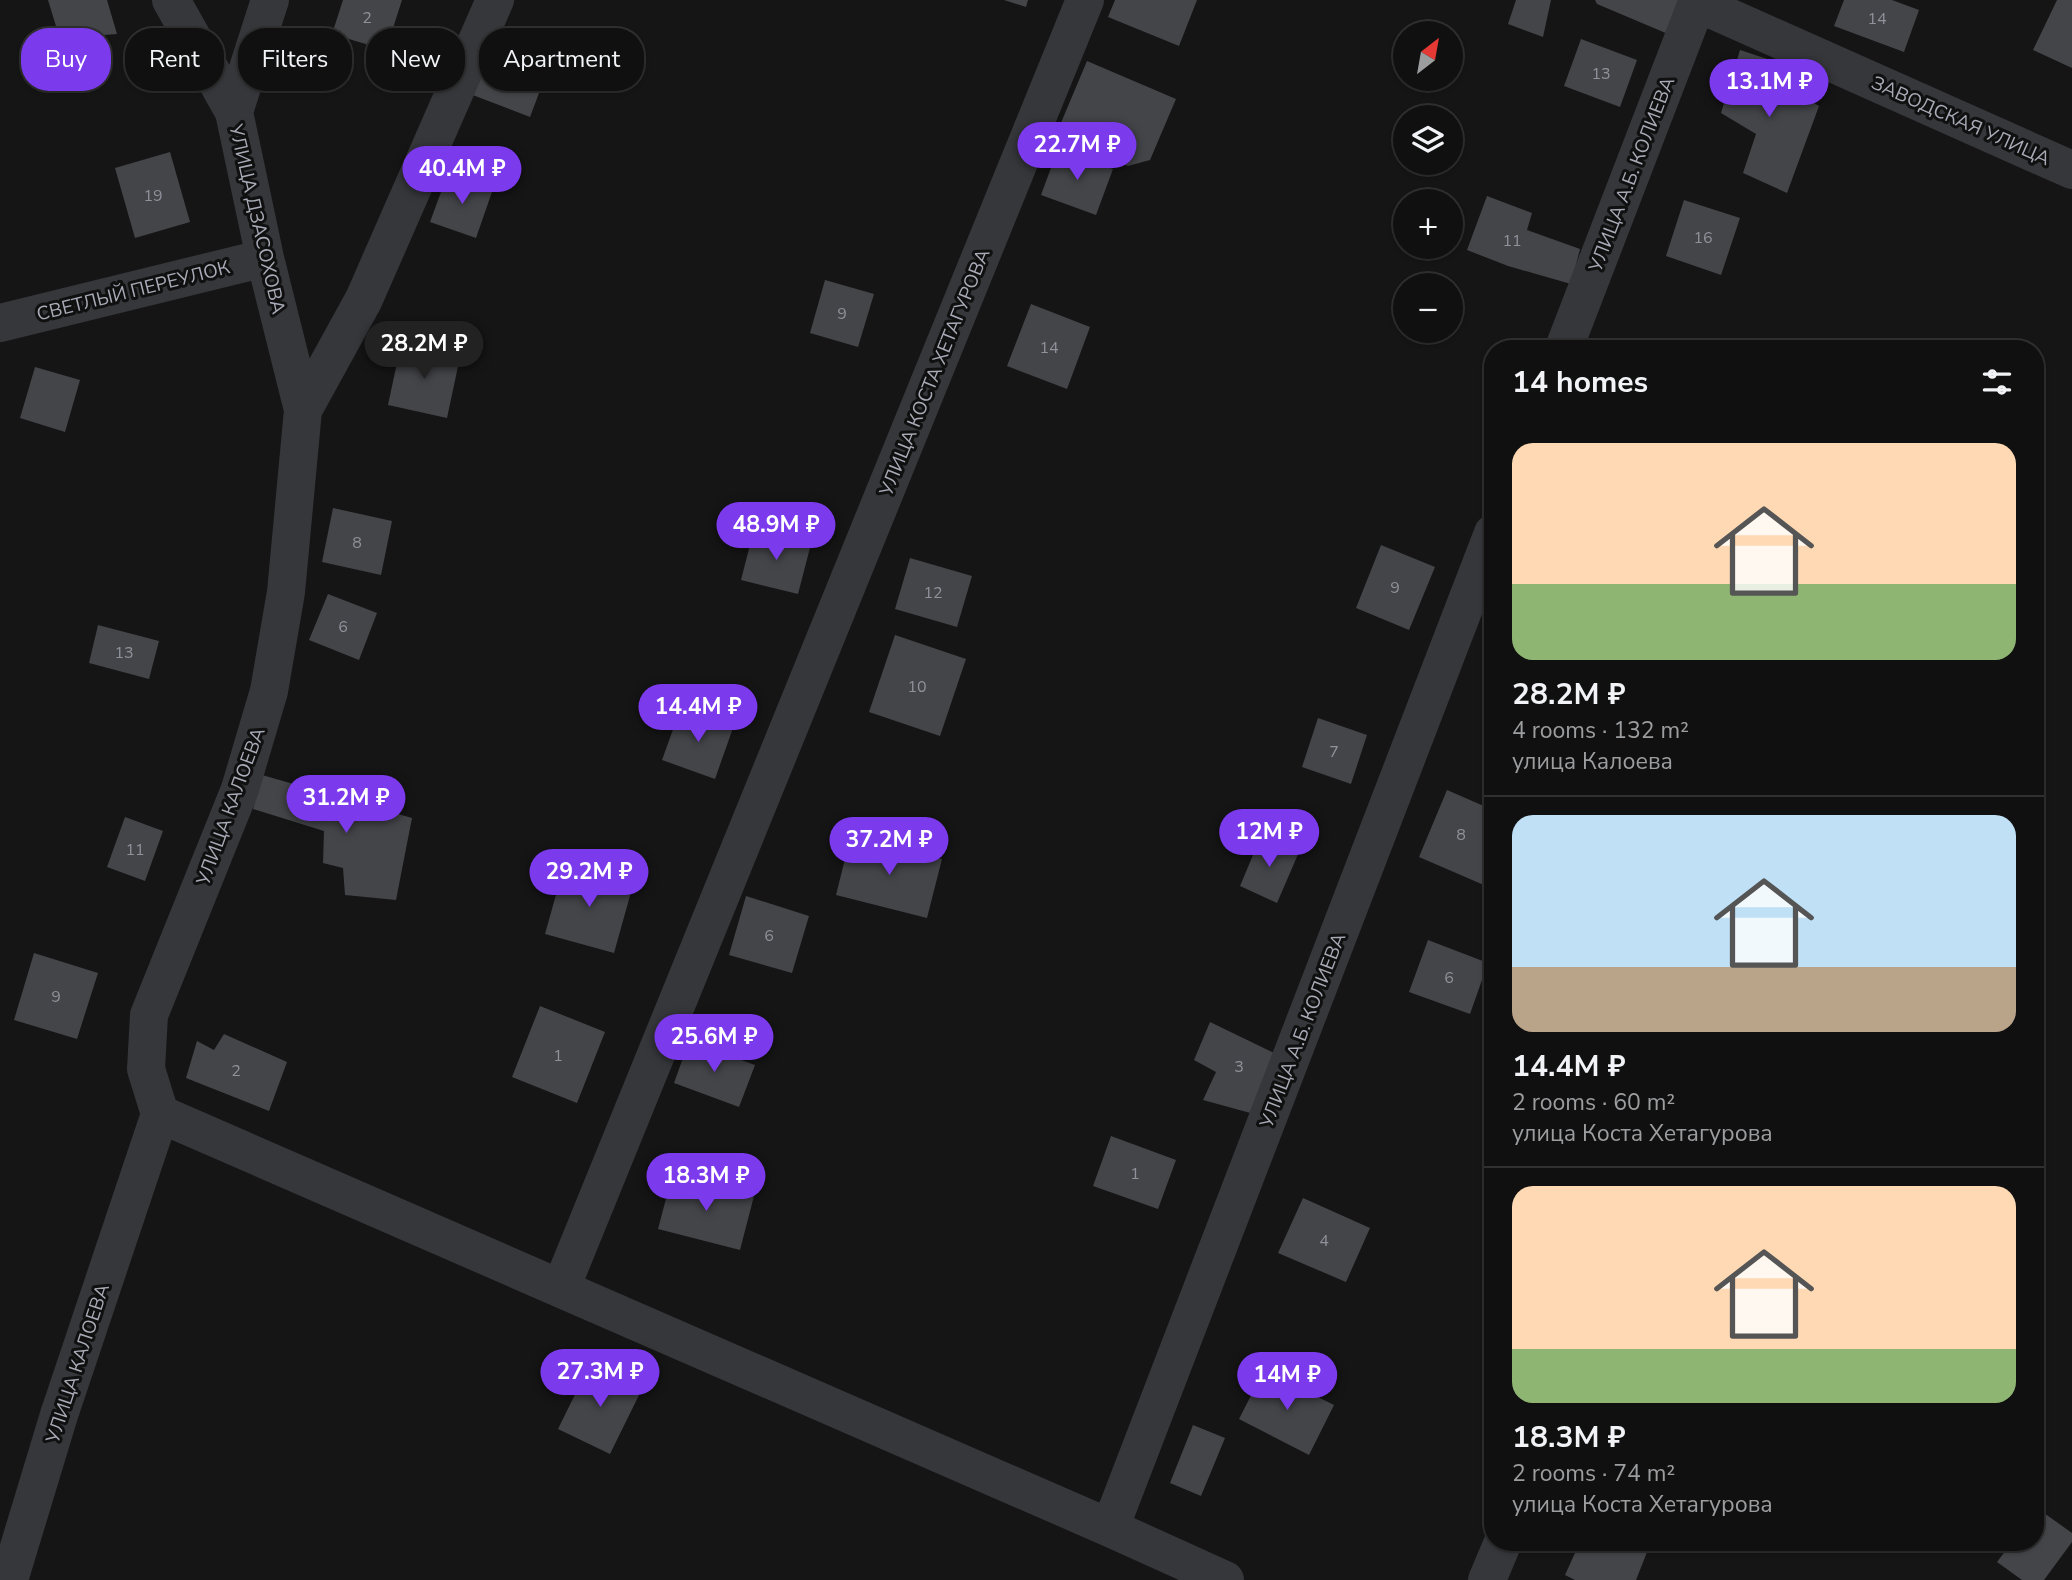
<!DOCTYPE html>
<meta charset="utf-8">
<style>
:root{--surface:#101010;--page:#191919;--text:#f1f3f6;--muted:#9c9d9f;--line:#303030;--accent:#7c3aed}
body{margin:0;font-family:"Nunito Sans",sans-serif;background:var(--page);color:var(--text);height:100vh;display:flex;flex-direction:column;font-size:26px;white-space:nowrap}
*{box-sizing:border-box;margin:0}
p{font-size:23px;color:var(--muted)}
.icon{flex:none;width:38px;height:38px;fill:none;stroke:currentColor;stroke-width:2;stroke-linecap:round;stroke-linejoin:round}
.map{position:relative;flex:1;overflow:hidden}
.panel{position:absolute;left:1484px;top:340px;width:560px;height:1211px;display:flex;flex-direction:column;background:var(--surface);border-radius:28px;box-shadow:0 2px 5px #0004,0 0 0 2px var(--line)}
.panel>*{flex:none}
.banner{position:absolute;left:21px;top:28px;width:665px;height:63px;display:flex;gap:14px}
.needle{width:46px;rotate:31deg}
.buttons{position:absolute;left:1393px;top:21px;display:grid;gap:14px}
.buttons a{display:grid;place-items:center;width:70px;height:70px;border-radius:50%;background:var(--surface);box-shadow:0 2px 5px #0004,0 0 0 2px var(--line);font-size:35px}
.price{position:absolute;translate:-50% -60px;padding:0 16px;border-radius:24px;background:var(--accent);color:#fff;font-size:23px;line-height:46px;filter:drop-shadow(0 2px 4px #0008)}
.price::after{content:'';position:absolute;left:50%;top:42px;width:21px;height:16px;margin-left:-10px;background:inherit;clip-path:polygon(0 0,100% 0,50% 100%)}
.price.on{background:#222;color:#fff}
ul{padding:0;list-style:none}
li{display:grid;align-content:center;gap:14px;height:371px;padding:0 28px}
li+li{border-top:2px solid var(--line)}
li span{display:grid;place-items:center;height:217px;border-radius:21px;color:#555}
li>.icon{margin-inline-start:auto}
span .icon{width:126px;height:126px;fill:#fffc;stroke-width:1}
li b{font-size:30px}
h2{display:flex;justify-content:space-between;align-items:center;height:84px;padding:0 28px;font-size:30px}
.pill{padding:0 24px;border-radius:28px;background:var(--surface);box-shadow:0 2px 5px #0004,0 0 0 2px var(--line);font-size:24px;line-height:63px}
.pill.on{background:var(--accent);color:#fff}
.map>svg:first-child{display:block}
.building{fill:#444549}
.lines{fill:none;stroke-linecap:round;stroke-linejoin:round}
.street{stroke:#36373b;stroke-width:38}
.labels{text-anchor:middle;stroke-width:6;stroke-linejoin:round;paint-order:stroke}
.number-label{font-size:16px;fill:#8f929b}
.street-label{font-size:19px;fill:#a8abb6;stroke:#101011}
</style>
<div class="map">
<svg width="2072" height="1580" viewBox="0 0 2072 1580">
<rect width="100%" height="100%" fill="#151516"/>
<path class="building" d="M48 0H107L117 34 91 36 100 81 75 88Z
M343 0H402L386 50 332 34Z
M1004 0H1028L1026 7Z
M1115 0H1197L1179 46 1108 17Z
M1516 0H1551L1543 37 1508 24Z
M1595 0H1683L1668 34 1597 4Z
M1844 0H1892L1919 10 1904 52 1834 26Z
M2057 0H2072V68L2033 50Z
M492 33 553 56 530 117 470 94Z
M1581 39 1637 60 1620 107 1564 86Z
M1740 50 1782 64 1779 83 1819 106 1787 193 1743 173 1756 134 1721 113Z
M1087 61 1176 99 1150 160 1128 166 1055 137Z
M1058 149 1113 169 1096 215 1041 195Z
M170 152 190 222 135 238 115 168Z
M448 173 493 189 476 238 430 222Z
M1487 196 1532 213 1527 230 1580 249 1571 284 1508 266 1467 250Z
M1684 200 1740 218 1721 275 1666 256Z
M825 280 874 294 858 347 810 333Z
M1031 304 1090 327 1067 389 1007 366Z
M401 344 460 357 447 418 388 405Z
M35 367 80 380 65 432 20 418Z
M333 508 392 521 381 575 322 562Z
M754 529 811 544 798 594 741 580Z
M1381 545 1435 567 1409 630 1356 608Z
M910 558 972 576 957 627 895 609Z
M328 594 377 613 359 660 309 640Z
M98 625 159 641 149 679 89 663Z
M895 635 966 659 940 736 869 712Z
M680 710 733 728 715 779 662 760Z
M1318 718 1367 735 1351 784 1302 767Z
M262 775 412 818 396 900 345 895 343 868 323 863 324 831 253 809Z
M1447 790 1493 810V889L1419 857Z
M125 817 163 831 145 881 107 867Z
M851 835 942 859 927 918 836 895Z
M1261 836 1299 852 1277 903 1240 886Z
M564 866 633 885 614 953 545 934Z
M746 896 809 916 792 973 729 955Z
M1428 940 1488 963 1470 1014 1409 992Z
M34 953 98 973 77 1039 14 1020Z
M540 1006 605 1032 577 1103 512 1077Z
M1210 1022 1278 1055 1254 1114 1203 1100 1216 1072 1194 1060Z
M224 1034 287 1062 269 1111 186 1078 197 1041 214 1050Z
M689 1041 755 1065 739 1107 674 1083Z
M1111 1136 1176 1160 1158 1209 1093 1186Z
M672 1176 754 1196 740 1250 658 1229Z
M1303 1198 1370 1228 1346 1282 1278 1253Z
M590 1364 642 1389 610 1454 558 1429Z
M1264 1370 1334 1405 1309 1455 1239 1419Z
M1193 1425 1225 1438 1201 1496 1170 1483Z
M2037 1508 2072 1533V1542L2044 1580H2022L1997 1562 2012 1542H2035V1510Z
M1580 1542H1651L1636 1580H1575L1565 1575Z"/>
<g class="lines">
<path class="street" d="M171 0 234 112 265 258 303 410
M1697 3 2072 170
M234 112 270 0
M0 323 265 258
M1564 348 1698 0
M160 1114 1110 1528 1225 1580
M561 1288 1085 0
M1110 1528 1493 533
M9 1580 59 1415 160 1114 146 1069 149 1015 240 789 269 691 286 592 303 410 364 299 495 0
M1487 1580 1503 1542"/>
</g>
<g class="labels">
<g class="number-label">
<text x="367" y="23">2</text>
<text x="1877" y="24">14</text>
<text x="1601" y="79">13</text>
<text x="153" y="201">19</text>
<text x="1703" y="243">16</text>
<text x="1512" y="246">11</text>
<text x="842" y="319">9</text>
<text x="1049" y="353">14</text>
<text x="357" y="548">8</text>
<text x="1395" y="593">9</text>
<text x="933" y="598">12</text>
<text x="343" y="632">6</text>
<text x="124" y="658">13</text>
<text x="917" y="692">10</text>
<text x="1334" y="757">7</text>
<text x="1461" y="840">8</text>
<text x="135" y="855">11</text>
<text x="769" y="941">6</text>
<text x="1449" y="983">6</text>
<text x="56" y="1002">9</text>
<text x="558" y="1061">1</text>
<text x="1239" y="1072">3</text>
<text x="236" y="1076">2</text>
<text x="1135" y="1179">1</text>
<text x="1324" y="1246">4</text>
</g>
<g class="street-label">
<text transform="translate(1961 120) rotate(24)" y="7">ЗАВОДСКАЯ УЛИЦА</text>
<text transform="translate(1631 174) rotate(-69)" y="7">УЛИЦА А.Б. КОЛИЕВА</text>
<text transform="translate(258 219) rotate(77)" y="7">УЛИЦА ДЗАСОХОВА</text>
<text transform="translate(133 290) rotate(-14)" y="7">СВЕТЛЫЙ ПЕРЕУЛОК</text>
<text transform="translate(934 372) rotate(-68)" y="7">УЛИЦА КОСТА ХЕТАГУРОВА</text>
<text transform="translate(230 806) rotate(-70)" y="7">УЛИЦА КАЛОЕВА</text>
<text transform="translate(1302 1030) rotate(-69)" y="7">УЛИЦА А.Б. КОЛИЕВА</text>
<text transform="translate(77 1363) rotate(-72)" y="7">УЛИЦА КАЛОЕВА</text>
</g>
</g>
</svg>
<div class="buttons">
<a><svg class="needle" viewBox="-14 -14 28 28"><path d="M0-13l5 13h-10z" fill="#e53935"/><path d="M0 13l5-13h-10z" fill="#9c9d9f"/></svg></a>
<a><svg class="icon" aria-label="layers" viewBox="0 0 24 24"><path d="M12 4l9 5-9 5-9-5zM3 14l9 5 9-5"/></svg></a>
<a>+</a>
<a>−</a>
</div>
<b class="price" style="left:1769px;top:119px">13.1M ₽</b>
<b class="price" style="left:1077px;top:182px">22.7M ₽</b>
<b class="price" style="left:462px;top:206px">40.4M ₽</b>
<b class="price on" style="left:424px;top:381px">28.2M ₽</b>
<b class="price" style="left:776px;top:562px">48.9M ₽</b>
<b class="price" style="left:698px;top:744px">14.4M ₽</b>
<b class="price" style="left:346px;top:835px">31.2M ₽</b>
<b class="price" style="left:1269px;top:869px">12M ₽</b>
<b class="price" style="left:889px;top:877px">37.2M ₽</b>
<b class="price" style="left:589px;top:909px">29.2M ₽</b>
<b class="price" style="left:714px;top:1074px">25.6M ₽</b>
<b class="price" style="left:706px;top:1213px">18.3M ₽</b>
<b class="price" style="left:600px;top:1409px">27.3M ₽</b>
<b class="price" style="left:1287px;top:1412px">14M ₽</b>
<div class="banner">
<a class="pill on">Buy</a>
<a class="pill">Rent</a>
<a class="pill">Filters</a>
<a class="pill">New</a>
<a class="pill">Apartment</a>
</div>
<section class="panel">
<h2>14 homes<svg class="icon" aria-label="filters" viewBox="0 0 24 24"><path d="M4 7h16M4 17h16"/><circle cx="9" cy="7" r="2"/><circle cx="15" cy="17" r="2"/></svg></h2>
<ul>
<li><span style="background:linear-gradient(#ffd9b3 65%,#8fb573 0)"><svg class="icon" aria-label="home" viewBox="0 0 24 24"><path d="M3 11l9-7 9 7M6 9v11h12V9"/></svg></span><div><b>28.2M ₽</b><p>4 rooms · 132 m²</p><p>улица Калоева</p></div></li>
<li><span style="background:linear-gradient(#bfe0f5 70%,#b9a48a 0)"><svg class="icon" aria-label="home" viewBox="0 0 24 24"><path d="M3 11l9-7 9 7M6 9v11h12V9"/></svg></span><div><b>14.4M ₽</b><p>2 rooms · 60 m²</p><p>улица Коста Хетагурова</p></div></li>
<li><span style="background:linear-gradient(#ffd9b3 75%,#8fb573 0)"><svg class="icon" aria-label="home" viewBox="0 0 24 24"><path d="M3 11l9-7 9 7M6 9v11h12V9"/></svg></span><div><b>18.3M ₽</b><p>2 rooms · 74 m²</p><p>улица Коста Хетагурова</p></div></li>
</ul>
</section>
</div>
